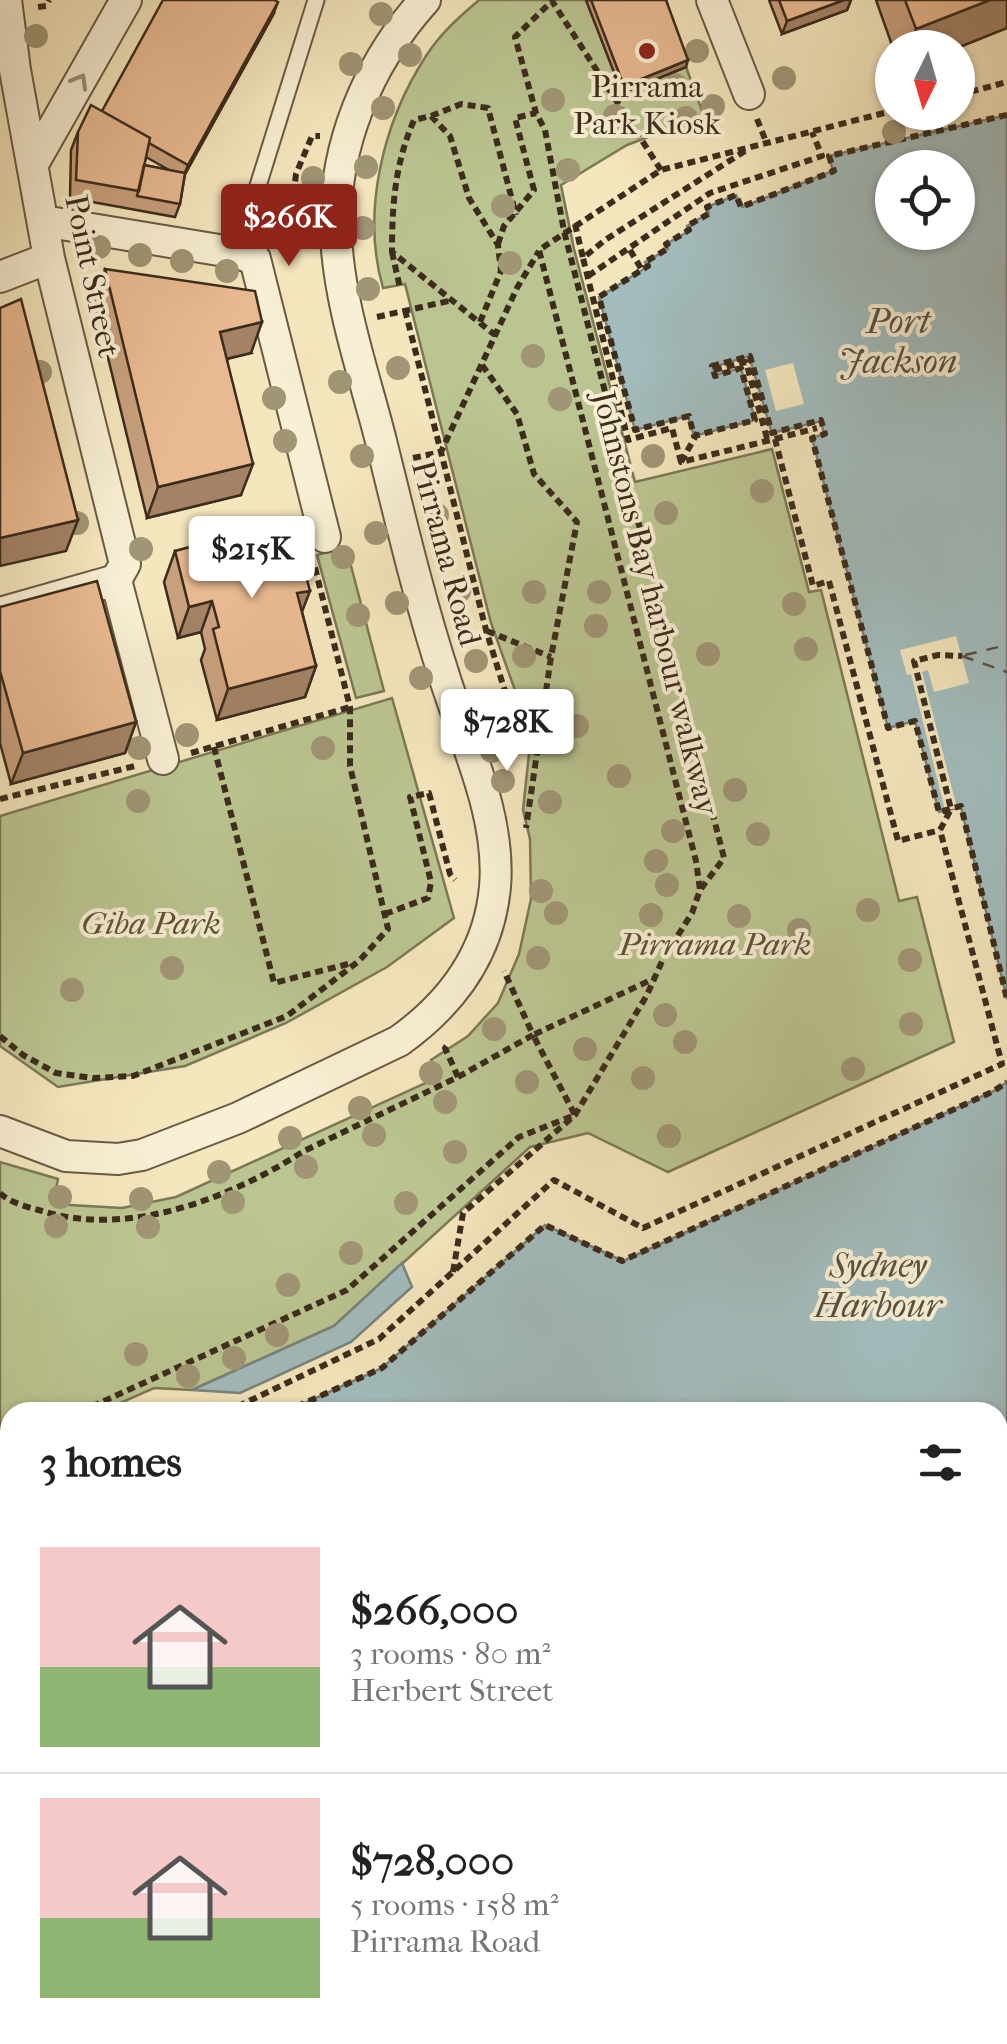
<!DOCTYPE html>
<meta charset="utf-8">
<style>
:root{--surface:#fff;--page:#f2f2f2;--text:#222;--muted:#767676;--line:#e0e0e0;--accent:#8f2418}
body{margin:0;font-family:"IM FELL French Canon",serif;background:var(--page);color:var(--text);height:100vh;display:flex;flex-direction:column;font-size:38px;white-space:nowrap}
*{box-sizing:border-box;margin:0}
p{font-size:32px;color:var(--muted)}
.icon{flex:none;width:55px;height:55px;fill:none;stroke:currentColor;stroke-width:2;stroke-linecap:round;stroke-linejoin:round}
.map{position:relative;flex:1;overflow:hidden}
.details{position:absolute;left:0px;top:1402px;width:1008px;height:642px;display:flex;flex-direction:column;background:var(--surface);border-radius:30px 30px 0 0;box-shadow:0 2px 8px #0004}
.details>*{flex:none}
.needle{width:65px;rotate:185deg}
.buttons{position:absolute;left:875px;top:30px;display:grid;gap:20px}
.buttons a{display:grid;place-items:center;width:100px;height:100px;border-radius:50%;background:var(--surface);box-shadow:0 2px 8px #0004;font-size:50px}
.price{position:absolute;translate:-50% -85px;padding:0 22px;border-radius:10px;background:#fff;color:#222;font-size:32px;line-height:65px;filter:drop-shadow(0 2px 5px #0008)}
.price::after{content:'';position:absolute;left:50%;top:60px;width:30px;height:22px;margin-left:-15px;background:inherit;clip-path:polygon(0 0,100% 0,50% 100%)}
.price.current{background:var(--accent);color:#fff}
ul{padding:0;list-style:none}
li{display:flex;align-items:center;gap:30px;height:250px;padding:0 40px}
li+li{border-top:2px solid var(--line)}
li span{display:grid;place-items:center;flex:none;width:280px;height:200px;border-radius:0px;color:#555}
li>.icon{margin-inline-start:auto}
span .icon{width:120px;height:120px;fill:#fffc;stroke-width:1}
li b{font-size:42px}
h2{display:flex;justify-content:space-between;align-items:center;height:120px;padding:0 40px;font-size:42px}
.map>svg:first-child{display:block}
.green{fill:#bbc591;stroke:#7c7856;stroke-width:2.5}
.water{fill:#a2bcbd;stroke:#79827d;stroke-width:2.5;fill-rule:evenodd}
.pier{fill:#f4e6bd}
.lines{fill:none;stroke-linecap:round;stroke-linejoin:round}
.ferry{stroke:#565044;stroke-width:2.5;stroke-dasharray:12 10;stroke-linecap:butt}
.lane-casing{stroke:#6a5a44;stroke-width:19}
.street-casing{stroke:#6a5a44;stroke-width:34}
.path{stroke:#3c2c1c;stroke-width:6;stroke-dasharray:8 5;stroke-linecap:butt}
.lane{stroke:#f8efd4;stroke-width:15}
.street{stroke:#f8efd4;stroke-width:30}
.tree{fill:#a09574}
.wall{fill:#c8a07d;stroke:#3c2c1c;stroke-width:2.5;fill-rule:evenodd}
.shaded-wall{fill:#a38266;stroke:#3c2c1c;stroke-width:2.5}
.building{fill:#e9ba91;stroke:#3c2c1c;stroke-width:2.5}
.oneway{stroke:#9a8e78}
.poi-dot{fill:#8f2418;stroke:#f8efd4;stroke-width:4}
.labels{text-anchor:middle;stroke-width:8;stroke-linejoin:round;paint-order:stroke}
.poi-label{font-size:32px;fill:#3c2c1c;stroke:#f8efd4}
.street-label{font-size:32px;fill:#3c2c1c;stroke:#f8efd4}
.park-label{font-size:32px;font-style:italic;fill:#5c5239;stroke:#f8efd4}
.water-label{font-size:35px;font-style:italic;fill:#565044;stroke:#f8efd4}
</style>
<div class="map">
<svg width="1007" height="2044" viewBox="0 0 1007 2044">
<rect width="100%" height="100%" fill="#f4e6bd"/>
<filter id="stains"><feTurbulence type="fractalNoise" baseFrequency=".002" numOctaves="4"/><feColorMatrix values="0 0 0 0 .2 0 0 0 0 .09 0 0 0 0 .02 0 0 0 .5 -.17"/></filter>
<radialGradient id="worn" r=".72"><stop offset=".6" stop-color="#630" stop-opacity="0"/><stop offset="1" stop-color="#630" stop-opacity=".3"/></radialGradient>
<path class="green" d="M479 0H586L622 92 686 67 704 116 627 145 561 185 574 249 635 482 772 449 809 592 821 590 899 901 917 897 954 1042 668 1172 588 1133 530 1147 334 1326 192 1390 154 1388 100 1412H10V1453L0 1458V1162L58 1179 53 1204 122 1208 176 1197 439 1077 431 1060 468 1036 498 1003 519 954 531 899 530 839 523 810 531 735 491 623 405 284 383 288C361 212 383 122 426 56 440 34 459 17 479 0Z
M346 547 384 691 356 698 317 555Z
M392 698 454 918 387 967 286 1023 185 1066 58 1087 0 1046V816Z"/>
<path class="water" d="M1007 115V999L961 807 939 812 915 721 888 728 812 438 824 434 821 421 772 433 749 356 713 367 715 375 741 368 755 420 694 436 688 416 635 430 599 297 647 267 645 262 668 249 666 244 689 231 687 226 709 213 707 207 736 195 742 207 833 171 829 156ZM892 168H958V232H892Z
M1007 1082V2044H0V1543L10 1538V2035H998V1412H285L382 1368 545 1225 623 1261 994 1091Z
M402 1263 412 1287 351 1342 240 1393 192 1390 334 1326Z"/>
<path class="pier" d="M793 363 804 404 776 411 765 370Z
M956 636 969 683 934 692 928 670 922 672 957 808 945 810 911 674 907 675 900 650Z"/>
<g class="lines">
<path class="ferry" d="M965 655 1007 645
M962 656 1007 672
M998 1738 1007 1732
M998 1770 1007 1768
M95 2044 124 2035"/>
<g class="lane-casing">
<path id="lane" d="M237 253 316 0"/>
</g>
<g class="street-casing">
<path id="street" d="M712 0 749 94
M34 162 126 0
M43 221 237 253 255 259 325 537
M0 277 49 258
M116 580 163 759
M0 613 116 580 125 564 49 258 15 70 6 0
M0 1131 66 1156 118 1159 142 1155 238 1118 399 1041C452 1003 489 954 495 887 501 818 467 747 446 682 420 603 401 522 381 441 364 374 339 304 336 235 332 148 368 63 425 0"/>
</g>
<path class="path" d="M38 7 46 6 49 0
M958 95 1007 82
M1007 115 829 156 834 171 741 207 736 195 707 207 710 213 687 226 689 230 666 244 669 248 645 262 648 266 599 297 635 430 689 416 694 436 755 420 741 368 715 376 712 366 750 356 772 433 821 420 825 434 812 438 888 728 915 721 939 812 961 806 1007 999
M431 116 461 104 488 108 516 215
M757 119 767 144
M745 151 605 240 583 258 628 440 672 428 681 462 775 439 813 586 829 581 898 841 940 830
M661 170 552 1 515 37 536 113 545 130 564 231 724 858 700 890
M575 224 583 258
M272 239 291 217 296 174 312 136H320
M498 244 504 226 534 190 515 118 536 113
M630 250 642 270
M392 252 400 288
M588 276 710 193 822 156 812 132
M405 310 486 630 517 730 496 737
M377 317 453 300
M480 322 501 271 498 245 469 198 450 136 431 116 414 120C395 164 392 204 392 252L495 335
M482 365 517 414 534 474 577 522 551 657 526 828
M714 370 746 362 768 442
M775 439 817 428
M413 458 441 452 517 288 539 251
M681 462 699 430
M487 631 551 657
M214 747 274 983 352 963
M191 753 350 707
M0 799 135 766
M385 914 428 898 431 882 410 797 429 793 450 874 455 880
M0 1036 23 1055 56 1073 93 1078 133 1076 287 1016 359 961 388 929 350 766V707L314 564
M458 1077 533 1035 504 971
M0 1193C10 1203 28 1207 42 1211 129 1238 231 1198 304 1151L458 1077 445 1048 449 1043
M453 1272 463 1213 575 1115 647 995 663 959 692 913 700 890 696 861 539 250 661 170 892 111
M80 1412 347 1290 519 1137 575 1115 533 1035 655 978
M226 1412 379 1339 554 1180 643 1228 1002 1064 940 830 951 809 914 661 938 655 962 656
M285 1412 382 1368 545 1225 622 1261 994 1091 1007 1082
M0 1450 10 1445
M0 1519 10 1515
M0 1543 10 1538"/>
<use href="#lane" class="lane"/>
<use href="#street" class="street"/>
</g>
<g class="tree">
<circle cx="381" cy="14" r="12"/>
<circle cx="36" cy="36" r="12"/>
<circle cx="697" cy="51" r="12"/>
<circle cx="410" cy="55" r="12"/>
<circle cx="351" cy="64" r="12"/>
<circle cx="784" cy="78" r="12"/>
<circle cx="675" cy="85" r="12"/>
<circle cx="553" cy="100" r="12"/>
<circle cx="713" cy="106" r="12"/>
<circle cx="383" cy="108" r="12"/>
<circle cx="615" cy="116" r="12"/>
<circle cx="686" cy="118" r="12"/>
<circle cx="894" cy="132" r="12"/>
<circle cx="366" cy="167" r="12"/>
<circle cx="568" cy="170" r="12"/>
<circle cx="313" cy="178" r="12"/>
<circle cx="503" cy="206" r="12"/>
<circle cx="363" cy="228" r="12"/>
<circle cx="99" cy="247" r="12"/>
<circle cx="140" cy="255" r="12"/>
<circle cx="182" cy="261" r="12"/>
<circle cx="510" cy="263" r="12"/>
<circle cx="227" cy="271" r="12"/>
<circle cx="368" cy="289" r="12"/>
<circle cx="533" cy="356" r="12"/>
<circle cx="398" cy="368" r="12"/>
<circle cx="40" cy="372" r="12"/>
<circle cx="340" cy="382" r="12"/>
<circle cx="274" cy="398" r="12"/>
<circle cx="560" cy="399" r="12"/>
<circle cx="285" cy="441" r="12"/>
<circle cx="362" cy="456" r="12"/>
<circle cx="653" cy="456" r="12"/>
<circle cx="762" cy="491" r="12"/>
<circle cx="666" cy="513" r="12"/>
<circle cx="437" cy="515" r="12"/>
<circle cx="77" cy="523" r="12"/>
<circle cx="376" cy="533" r="12"/>
<circle cx="141" cy="549" r="12"/>
<circle cx="343" cy="557" r="12"/>
<circle cx="459" cy="591" r="12"/>
<circle cx="534" cy="592" r="12"/>
<circle cx="599" cy="592" r="12"/>
<circle cx="397" cy="603" r="12"/>
<circle cx="794" cy="604" r="12"/>
<circle cx="358" cy="615" r="12"/>
<circle cx="596" cy="626" r="12"/>
<circle cx="806" cy="649" r="12"/>
<circle cx="708" cy="654" r="12"/>
<circle cx="524" cy="656" r="12"/>
<circle cx="476" cy="661" r="12"/>
<circle cx="421" cy="678" r="12"/>
<circle cx="577" cy="726" r="12"/>
<circle cx="187" cy="735" r="12"/>
<circle cx="139" cy="748" r="12"/>
<circle cx="323" cy="748" r="12"/>
<circle cx="492" cy="751" r="12"/>
<circle cx="619" cy="776" r="12"/>
<circle cx="503" cy="781" r="12"/>
<circle cx="735" cy="790" r="12"/>
<circle cx="138" cy="801" r="12"/>
<circle cx="550" cy="802" r="12"/>
<circle cx="673" cy="831" r="12"/>
<circle cx="758" cy="834" r="12"/>
<circle cx="656" cy="861" r="12"/>
<circle cx="667" cy="885" r="12"/>
<circle cx="541" cy="891" r="12"/>
<circle cx="868" cy="910" r="12"/>
<circle cx="556" cy="913" r="12"/>
<circle cx="651" cy="915" r="12"/>
<circle cx="739" cy="916" r="12"/>
<circle cx="799" cy="930" r="12"/>
<circle cx="538" cy="958" r="12"/>
<circle cx="910" cy="960" r="12"/>
<circle cx="172" cy="968" r="12"/>
<circle cx="72" cy="990" r="12"/>
<circle cx="665" cy="1015" r="12"/>
<circle cx="911" cy="1024" r="12"/>
<circle cx="494" cy="1029" r="12"/>
<circle cx="685" cy="1042" r="12"/>
<circle cx="585" cy="1049" r="12"/>
<circle cx="853" cy="1069" r="12"/>
<circle cx="431" cy="1073" r="12"/>
<circle cx="643" cy="1078" r="12"/>
<circle cx="527" cy="1082" r="12"/>
<circle cx="445" cy="1102" r="12"/>
<circle cx="360" cy="1108" r="12"/>
<circle cx="374" cy="1135" r="12"/>
<circle cx="669" cy="1136" r="12"/>
<circle cx="290" cy="1138" r="12"/>
<circle cx="455" cy="1152" r="12"/>
<circle cx="306" cy="1167" r="12"/>
<circle cx="219" cy="1172" r="12"/>
<circle cx="60" cy="1197" r="12"/>
<circle cx="141" cy="1199" r="12"/>
<circle cx="233" cy="1202" r="12"/>
<circle cx="406" cy="1203" r="12"/>
<circle cx="56" cy="1226" r="12"/>
<circle cx="148" cy="1227" r="12"/>
<circle cx="351" cy="1253" r="12"/>
<circle cx="288" cy="1285" r="12"/>
<circle cx="277" cy="1335" r="12"/>
<circle cx="136" cy="1354" r="12"/>
<circle cx="234" cy="1358" r="12"/>
<circle cx="188" cy="1376" r="12"/>
</g>
<path class="wall" d="M586 0H666L686 67 622 93Z
M769 0H851L847 10 782 34Z
M876 0H1007V28L957 48H893Z
M273 15 185 174 180 204 175 217 70 198 71 150 78 132 102 111ZM146 157 169 170 144 165Z
M105 269 251 353 227 359 241 495 147 518 94 300Z
M175 551 302 612 316 666 305 697 217 720 201 660 205 649 201 632 178 638 164 582Z
M0 607 136 722 125 753 11 784 0 743Z"/>
<path class="shaded-wall" d="M844 0H851L847 10 782 34 787 21Z
M990 0H1007V28L957 48H909L916 29Z
M278 2 273 15 183 178 188 165Z
M688 60 686 67 622 93 624 86Z
M262 322 251 353 209 363 220 332Z
M253 464 241 495 147 518 158 487Z
M78 520 66 551 0 566V538Z
M310 591 298 622 297 593Z
M212 601 201 632 178 638 189 607Z
M316 666 305 697 217 720 228 689Z
M136 722 125 753 11 784 23 753Z"/>
<path class="building" d="M163 0H274L278 2 188 165 149 143 150 138 102 111Z
M591 0H666L688 60 624 86Z
M779 0H844L787 21Z
M905 0H990L916 29Z
M91 105 150 138 139 191 76 180 78 132Z
M144 165 185 173 180 204 137 196Z
M105 269 255 291 262 322 220 332 253 464 158 487Z
M21 299 78 520 0 538V308Z
M291 520 310 591 297 593 316 666 228 689 213 629 219 627 212 601 189 607 175 551Z
M97 581 136 722 23 753 0 671V607Z"/>
<defs><path id="oneway-chevron" d="M-2-3.5L2.5 0L-2 3.5" fill="none" stroke-width="1.6" stroke-linecap="round" stroke-linejoin="round" transform="scale(2.5)"/></defs>
<use class="oneway" href="#oneway-chevron" transform="translate(80 81) rotate(-60)"/>
<circle class="poi-dot" cx="647" cy="51" r="10"/>
<g class="labels">
<g class="poi-label">
<text x="647" y="97">Pirrama<tspan x="647" dy="37">Park Kiosk</tspan></text>
</g>
<g class="street-label">
<text transform="translate(93 276) rotate(78)" y="11">Point Street</text>
<text transform="translate(447 553) rotate(75)" y="11">Pirrama Road</text>
<text transform="translate(656 603) rotate(76)" y="11">Johnstons Bay harbour walkway</text>
</g>
<g class="park-label">
<text x="151" y="934">Giba Park</text>
<text x="715" y="955">Pirrama Park</text>
</g>
<g class="water-label">
<text x="898" y="333">Port<tspan x="898" dy="40">Jackson</tspan></text>
<text x="878" y="1277">Sydney<tspan x="878" dy="40">Harbour</tspan></text>
</g>
</g>
<rect width="100%" height="100%" filter="url(#stains)"/>
<rect width="100%" height="100%" fill="url(#worn)"/>
</svg>
<div class="buttons">
<a><svg class="needle" viewBox="-14 -14 28 28"><path d="M0-13l5 13h-10z" fill="#e53935"/><path d="M0 13l5-13h-10z" fill="#767676"/></svg></a>
<a><svg class="icon" aria-label="locate" viewBox="0 0 24 24"><circle cx="12" cy="12" r="6"/><path d="M12 2v4M12 18v4M2 12h4M18 12h4"/></svg></a>
</div>
<b class="price current" style="left:289px;top:269px">$266K</b>
<b class="price" style="left:252px;top:601px">$215K</b>
<b class="price" style="left:507px;top:774px">$728K</b>
<section class="details">
<h2>3 homes<svg class="icon" aria-label="filters" viewBox="0 0 24 24"><path d="M4 7h16M4 17h16"/><circle cx="9" cy="7" r="2"/><circle cx="15" cy="17" r="2"/></svg></h2>
<ul>
<li><span style="background:linear-gradient(#f6c9c9 60%,#8fb573 0)"><svg class="icon" aria-label="home" viewBox="0 0 24 24"><path d="M3 11l9-7 9 7M6 9v11h12V9"/></svg></span><div><b>$266,000</b><p>3 rooms · 80 m²</p><p>Herbert Street</p></div></li>
<li><span style="background:linear-gradient(#f6c9c9 60%,#8fb573 0)"><svg class="icon" aria-label="home" viewBox="0 0 24 24"><path d="M3 11l9-7 9 7M6 9v11h12V9"/></svg></span><div><b>$728,000</b><p>5 rooms · 158 m²</p><p>Pirrama Road</p></div></li>
</ul>
</section>
</div>
